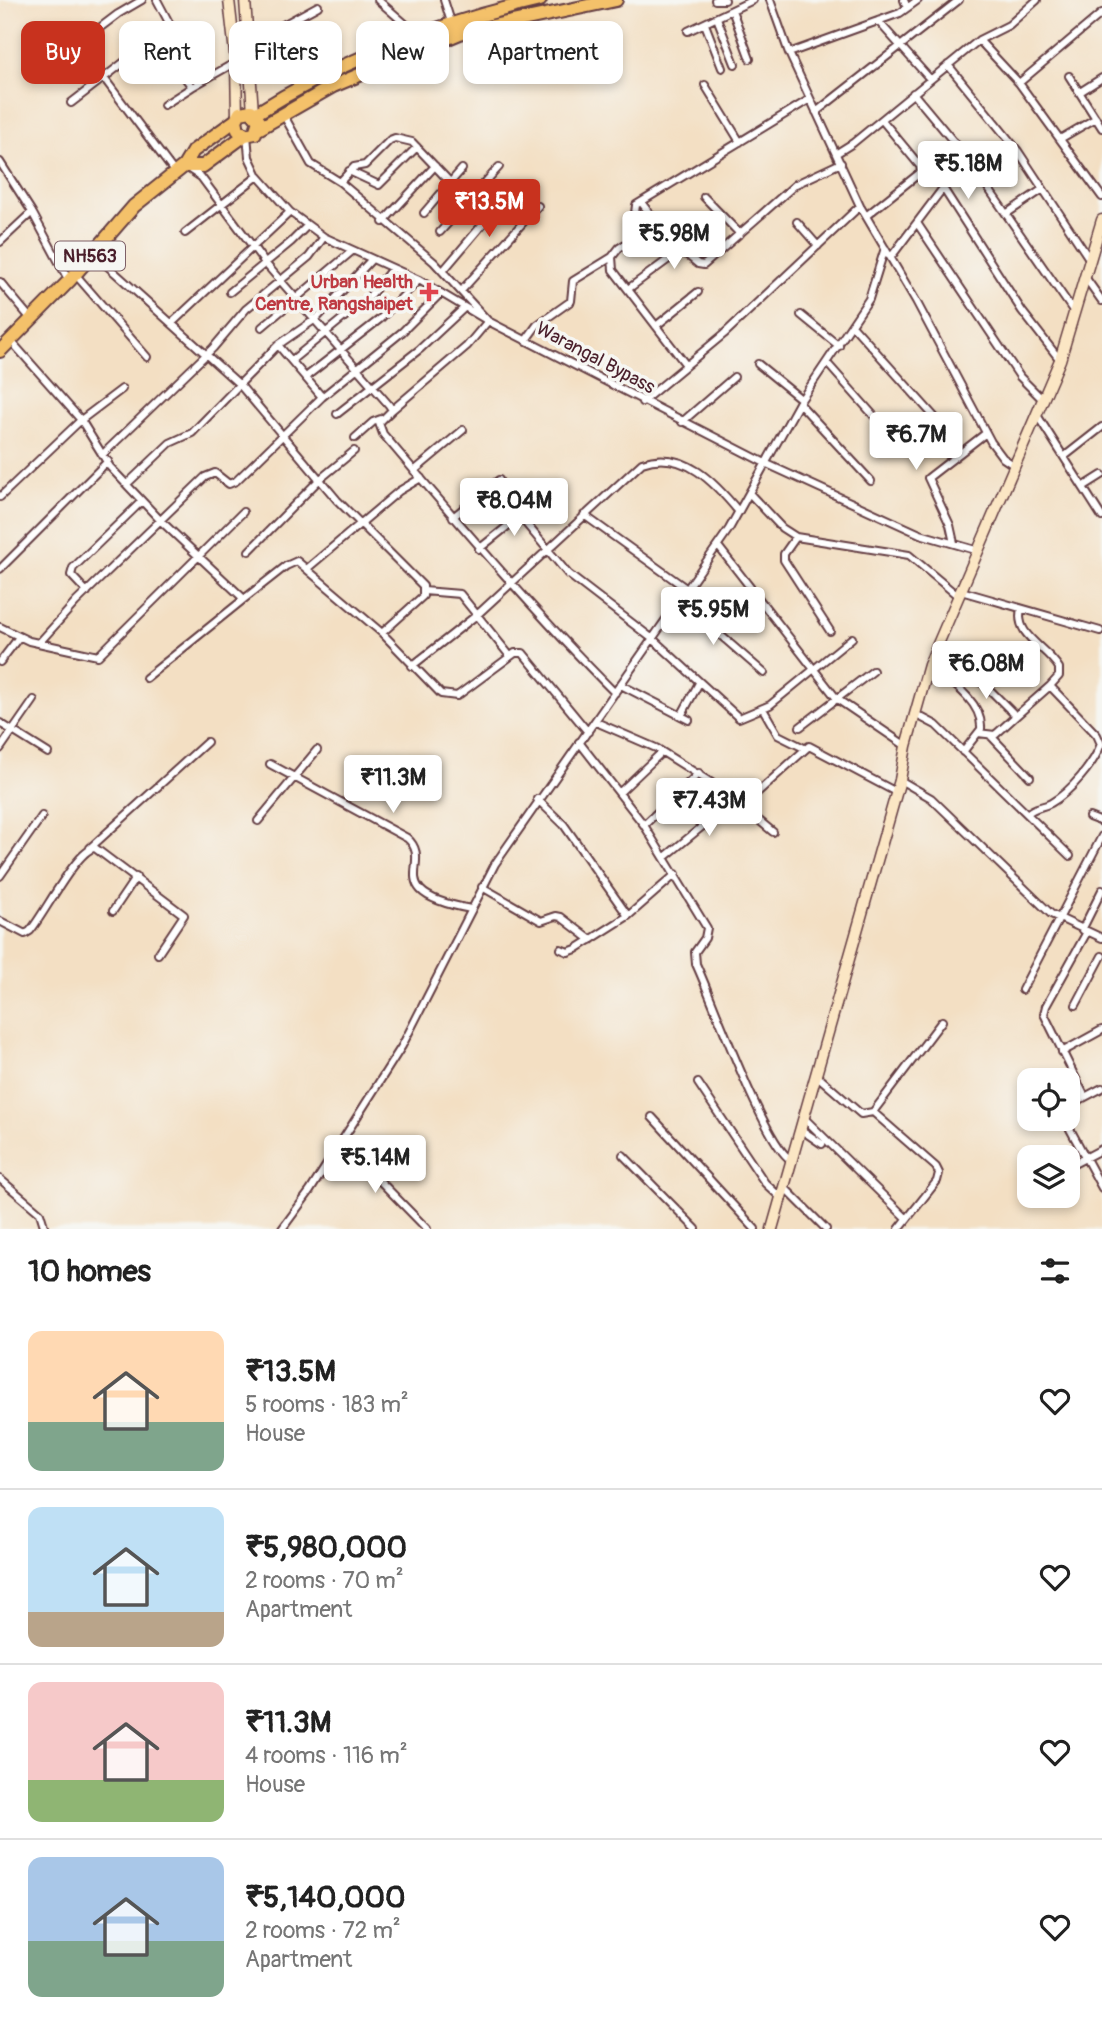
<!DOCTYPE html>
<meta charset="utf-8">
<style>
:root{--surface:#fff;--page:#f6f6f6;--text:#222;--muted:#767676;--line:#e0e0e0;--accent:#c8321e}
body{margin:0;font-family:Pangolin,sans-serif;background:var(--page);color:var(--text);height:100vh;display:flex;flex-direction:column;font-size:26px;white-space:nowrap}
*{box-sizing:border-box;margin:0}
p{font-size:23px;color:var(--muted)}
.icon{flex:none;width:38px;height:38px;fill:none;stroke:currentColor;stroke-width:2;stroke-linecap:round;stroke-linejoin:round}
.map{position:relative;height:1229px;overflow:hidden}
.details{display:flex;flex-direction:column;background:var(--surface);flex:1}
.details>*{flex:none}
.guide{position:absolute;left:21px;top:21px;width:700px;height:63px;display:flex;gap:14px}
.fabs{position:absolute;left:1017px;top:1068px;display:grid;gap:14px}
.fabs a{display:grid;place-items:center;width:63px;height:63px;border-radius:14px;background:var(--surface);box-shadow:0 4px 10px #0003;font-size:35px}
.price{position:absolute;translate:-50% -60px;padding:0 16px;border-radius:7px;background:#fff;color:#222;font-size:23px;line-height:46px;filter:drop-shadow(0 2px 4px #0008)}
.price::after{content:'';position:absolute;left:50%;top:42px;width:21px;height:16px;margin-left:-10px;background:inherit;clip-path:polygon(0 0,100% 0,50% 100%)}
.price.selected{background:var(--accent);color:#fff}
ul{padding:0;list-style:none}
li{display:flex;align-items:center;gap:21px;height:175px;padding:0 28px}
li+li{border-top:2px solid var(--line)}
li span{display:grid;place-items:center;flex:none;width:196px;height:140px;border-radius:14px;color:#555}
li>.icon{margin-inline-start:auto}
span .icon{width:84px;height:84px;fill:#fffc;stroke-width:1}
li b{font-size:30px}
h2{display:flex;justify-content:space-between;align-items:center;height:84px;padding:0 28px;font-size:30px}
.pill{padding:0 24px;border-radius:14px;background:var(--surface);box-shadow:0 4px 10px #0003;font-size:24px;line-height:63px}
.pill.selected{background:var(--accent);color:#fff}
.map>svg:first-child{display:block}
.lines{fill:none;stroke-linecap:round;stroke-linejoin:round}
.street-casing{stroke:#633c42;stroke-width:10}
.secondary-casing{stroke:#633c42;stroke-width:13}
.highway-casing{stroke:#633c42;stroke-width:16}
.street{stroke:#fff;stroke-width:6}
.secondary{stroke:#fbe6c4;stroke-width:10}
.highway{stroke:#f4c16b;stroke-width:12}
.health-dot{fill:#e0444e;stroke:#f6f6f2;stroke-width:2.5}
.labels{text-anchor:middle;stroke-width:7;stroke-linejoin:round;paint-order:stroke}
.shield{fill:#f6f6f2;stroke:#7e6067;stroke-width:2}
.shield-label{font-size:18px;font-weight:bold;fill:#4a1f2b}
.health-label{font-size:19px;font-weight:bold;fill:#be3a42;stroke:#f6f6f2;text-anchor:end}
.street-label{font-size:19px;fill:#4a1f2b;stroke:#f6f6f2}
</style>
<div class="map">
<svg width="1102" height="1229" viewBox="0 0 1102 1229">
<rect width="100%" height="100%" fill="#f6f6f2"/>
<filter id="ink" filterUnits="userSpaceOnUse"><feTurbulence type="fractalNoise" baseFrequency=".0143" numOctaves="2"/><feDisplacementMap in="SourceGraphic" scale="14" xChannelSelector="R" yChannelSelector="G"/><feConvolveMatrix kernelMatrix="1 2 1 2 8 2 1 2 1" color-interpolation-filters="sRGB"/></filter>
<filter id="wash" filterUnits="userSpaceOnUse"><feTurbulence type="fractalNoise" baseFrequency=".00686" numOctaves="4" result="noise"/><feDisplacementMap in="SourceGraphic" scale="28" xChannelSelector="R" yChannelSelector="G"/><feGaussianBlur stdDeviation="1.57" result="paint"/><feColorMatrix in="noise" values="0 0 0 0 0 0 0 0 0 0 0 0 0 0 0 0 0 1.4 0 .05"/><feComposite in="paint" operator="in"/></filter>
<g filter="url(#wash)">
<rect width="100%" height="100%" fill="#f3dfc3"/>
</g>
<g filter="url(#ink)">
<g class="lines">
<g class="street-casing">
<path id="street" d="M157 0 174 32 167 54 192 87 236 62
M378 0 418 35
M444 0 451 22
M715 0H725
M770 0 789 53 860 206 916 301 991 442 1003 458 1015 466
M907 8 918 0
M732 10 750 59
M717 18 735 64
M878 21 930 79
M705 24 722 68
M68 30 175 173
M688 31 753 0
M979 40 1019 83 1102 197
M250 43 318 6
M789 53 900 13 907 8 904 0
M56 61 118 14 142 0
M948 65 1018 151 1090 260
M1069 76 1102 128
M1019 83 1102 13
M705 85 740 142
M1080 92 1102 78
M913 93 968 159 1074 312
M71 103 149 43
M164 105 192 87
M816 112 959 0
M283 114 311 164 340 182 434 262 488 321 467 346 392 410
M247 135 249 157 258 176 290 212 324 237 419 280 488 321 767 464 920 534 979 551
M1060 139 1096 118
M837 153 853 143 979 40 1009 25 1037 0
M0 162 32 212 69 281
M189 169 201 177 265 263 389 405 392 410 379 423 383 434C459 523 533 611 615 693
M349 171 379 185 417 147
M340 182 354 167 365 165 390 140 395 138 412 142 486 220
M704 197 740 234
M641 202 678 251
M424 213 462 169
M1006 214 1043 189
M866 216 921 172 920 166 882 120
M383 222 435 166
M797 222 818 246
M917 223 1020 377 1043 400
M440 232 499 167
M185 233 258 176
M0 242 32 212
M93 253 240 385 337 500 423 586V596L382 633
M891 257 943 188 1022 311 1060 360
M443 271 515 186
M75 274 147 357
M1085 277 1102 301
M0 282 31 319
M628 289 681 250 698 264 704 265 796 184 841 163
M461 291 538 206
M230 292 291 242 307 226
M801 315 839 346
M172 323 290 212
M656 326 698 292
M853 326 940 423
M262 327 351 252
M526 340 537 325 571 301 573 281 612 257
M11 341 81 420 110 467 161 521 244 599 286 566 297 561 382 633 441 694 457 696 515 653H523L588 732
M278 345 322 397
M292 360 369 297 391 270
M827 363 898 443
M758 364 801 399
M686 365 613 270 612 257 619 248 644 232 635 213 636 205 810 99
M307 376 380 319 419 280
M642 402 724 334 860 206
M799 403 871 481
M337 414 420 349 464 308
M1037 415 1102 517
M682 422 734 377
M355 438 373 422 381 419
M102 455 213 348 246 309 309 257 324 237
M1065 456 1102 427
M414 471 463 430
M127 484 170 443 192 433 278 345 317 318 371 260
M1083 487 1102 475
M750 494 782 528 796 537 909 555 958 596
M0 497 81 420 122 389
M584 515 687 589
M453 517 499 480
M796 537 784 554V560L830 631
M954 543 950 525 928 478 986 433
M718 546 837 699 906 746
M479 549 514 521 523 520 568 574 654 640 739 718 770 705 852 638
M249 551 319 480 354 451
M309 567 399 491 421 478
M0 569 108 461
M424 591 460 594 510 656
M961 591 1100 631
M87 592 71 575 73 568 142 501
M680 600 764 673
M1021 609C1014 636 1047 647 1059 668V676L1050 686
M0 627 29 641 98 656 243 512
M39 643 76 602 205 477 215 473 229 484 236 481 322 397 402 332 441 293
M933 657 984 684 1016 716 1050 686 1097 735 1101 744C1094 764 1070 792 1051 803 1042 808 1035 806 1027 814
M0 662 19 637
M929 665C948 680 983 701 981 729L963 752
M412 666 478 614 642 463C684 448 716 484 739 512
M146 678 244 599
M621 685 689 720
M763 709 778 735 804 748
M915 714 936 725 1070 856
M681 716 699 683
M596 722 656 748 742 802 749 800 809 746 896 792
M0 723 48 753
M800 727 873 671
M978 733 995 735 1016 716
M991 736 1030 777
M579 742 644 825 707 928 705 938 695 952 696 964C713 1000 765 1145 791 1160
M0 749 34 700
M270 764 407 838C436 863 378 892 471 909
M900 780 931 798 1051 914 1102 938
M620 792 662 752
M537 799 564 825 628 916 676 874
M746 802 750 813 773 832
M1089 817 1102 822
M258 821 317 750
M644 825 699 773
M90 848 207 742
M665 857 737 798
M0 876 42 816
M482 887 541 921 556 916 561 917 591 940
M113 911 136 877
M0 921 25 934 30 931C44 915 77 849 95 848L184 915 158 954
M1082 930 1102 890
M561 949 568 952 576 949 628 916
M1022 990 1102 836
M1076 1005 1102 956
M1062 1052 1102 1030
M815 1074 861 1114 873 1112 936 1167 939 1173 937 1181 899 1229
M698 1083 765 1183 780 1197
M1085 1097 1044 1014 1046 1006 1087 932
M1068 1106 1102 1088
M873 1112 942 1021
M652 1117 755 1229
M803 1117 907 1219
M1064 1118 1102 1188
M1036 1122 1044 1118
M800 1129 822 1144
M342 1142 427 1229
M623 1155 696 1229
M1068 1167 1102 1149
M0 1179 40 1213 45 1229
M784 1187 826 1229
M282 1229 310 1191 402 1046 495 864 729 529 799 403 869 299 885 248"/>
</g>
<g class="secondary-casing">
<path id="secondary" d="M229 0 236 62 237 118
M245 0 253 112
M772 1229 900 780 906 746 929 665 1060 360 1102 220"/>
</g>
<g class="highway-casing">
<path id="highway" d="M255 114C342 59 440 23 540 0
M258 129 333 86 460 33 616 0
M184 166H203L245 135 255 133 259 121 251 111 240 113 236 120 238 130 245 135
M0 351 69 281 134 206 184 166 193 151 236 120"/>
</g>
<use href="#street" class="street"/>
<use href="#secondary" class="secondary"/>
<use href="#highway" class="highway"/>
</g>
</g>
<path class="health-dot" d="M425.5 281.5h7v7h7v7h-7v7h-7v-7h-7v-7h7z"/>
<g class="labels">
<rect class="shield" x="55" y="241.5" width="70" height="29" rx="5"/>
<g class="shield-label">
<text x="90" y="262">NH563</text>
</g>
<g class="health-label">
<text x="413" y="288">Urban Health<tspan x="413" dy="22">Centre, Rangshaipet</tspan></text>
</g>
<g class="street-label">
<text transform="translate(596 357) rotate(28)" y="7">Warangal Bypass</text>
</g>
</g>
</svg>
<div class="fabs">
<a><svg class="icon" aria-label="locate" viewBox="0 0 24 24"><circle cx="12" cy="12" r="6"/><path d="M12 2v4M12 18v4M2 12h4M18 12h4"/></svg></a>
<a><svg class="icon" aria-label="layers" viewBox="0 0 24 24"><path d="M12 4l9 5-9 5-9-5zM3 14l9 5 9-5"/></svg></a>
</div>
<b class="price" style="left:968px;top:201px">₹5.18M</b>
<b class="price selected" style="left:489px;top:239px">₹13.5M</b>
<b class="price" style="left:674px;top:271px">₹5.98M</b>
<b class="price" style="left:916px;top:472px">₹6.7M</b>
<b class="price" style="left:514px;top:538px">₹8.04M</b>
<b class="price" style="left:713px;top:647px">₹5.95M</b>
<b class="price" style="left:986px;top:701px">₹6.08M</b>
<b class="price" style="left:393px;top:815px">₹11.3M</b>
<b class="price" style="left:709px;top:838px">₹7.43M</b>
<b class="price" style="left:375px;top:1195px">₹5.14M</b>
<div class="guide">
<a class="pill selected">Buy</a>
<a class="pill">Rent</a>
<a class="pill">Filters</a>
<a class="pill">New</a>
<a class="pill">Apartment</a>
</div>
</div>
<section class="details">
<h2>10 homes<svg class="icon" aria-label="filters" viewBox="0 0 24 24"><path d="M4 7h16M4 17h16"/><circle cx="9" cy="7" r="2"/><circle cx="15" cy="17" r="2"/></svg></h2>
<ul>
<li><span style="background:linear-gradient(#ffd9b3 65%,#7fa58c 0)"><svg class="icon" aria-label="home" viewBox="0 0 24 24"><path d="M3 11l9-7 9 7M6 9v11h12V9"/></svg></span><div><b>₹13.5M</b><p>5 rooms · 183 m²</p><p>House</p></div><svg class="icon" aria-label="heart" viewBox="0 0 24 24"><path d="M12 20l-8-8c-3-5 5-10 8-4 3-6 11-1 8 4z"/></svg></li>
<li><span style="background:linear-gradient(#bfe0f5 75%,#b9a48a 0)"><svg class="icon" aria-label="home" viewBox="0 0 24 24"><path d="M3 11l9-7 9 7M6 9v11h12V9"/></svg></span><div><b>₹5,980,000</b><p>2 rooms · 70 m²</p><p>Apartment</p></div><svg class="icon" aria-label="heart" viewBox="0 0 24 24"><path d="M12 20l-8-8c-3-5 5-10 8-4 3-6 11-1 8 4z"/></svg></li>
<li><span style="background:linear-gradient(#f6c9c9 70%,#8fb573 0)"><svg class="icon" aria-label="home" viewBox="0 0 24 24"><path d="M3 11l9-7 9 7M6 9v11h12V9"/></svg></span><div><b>₹11.3M</b><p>4 rooms · 116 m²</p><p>House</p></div><svg class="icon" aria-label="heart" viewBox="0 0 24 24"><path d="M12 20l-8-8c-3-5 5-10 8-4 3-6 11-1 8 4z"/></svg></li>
<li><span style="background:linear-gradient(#a9c7e8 60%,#7fa58c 0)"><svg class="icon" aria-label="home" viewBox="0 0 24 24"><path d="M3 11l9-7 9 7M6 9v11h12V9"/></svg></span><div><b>₹5,140,000</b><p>2 rooms · 72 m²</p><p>Apartment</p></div><svg class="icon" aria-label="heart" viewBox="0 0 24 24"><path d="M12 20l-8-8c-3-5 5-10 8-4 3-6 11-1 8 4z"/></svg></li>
</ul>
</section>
